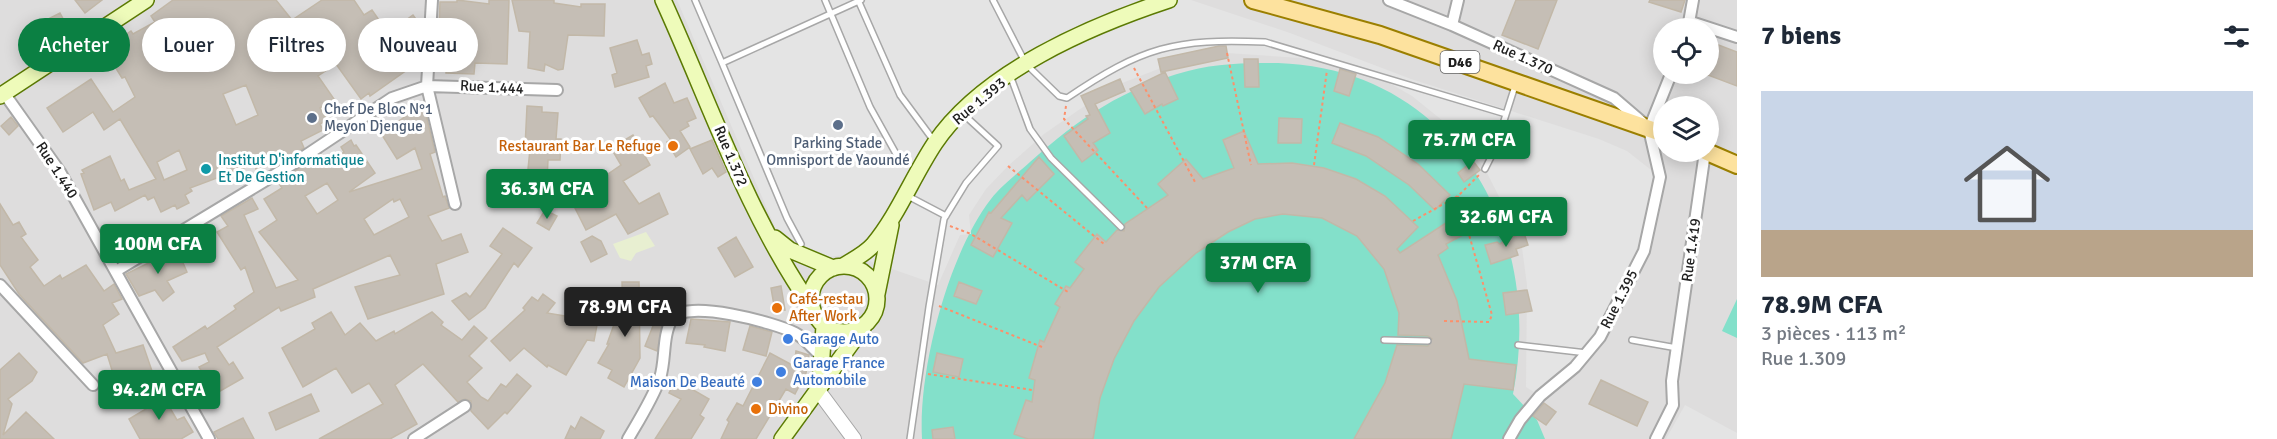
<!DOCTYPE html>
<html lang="fr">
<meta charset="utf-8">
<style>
:root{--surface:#fff;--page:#f2f2f3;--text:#1f2937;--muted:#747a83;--accent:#0b8043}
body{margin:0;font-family:Signika,sans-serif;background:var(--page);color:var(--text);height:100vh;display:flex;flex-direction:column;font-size:22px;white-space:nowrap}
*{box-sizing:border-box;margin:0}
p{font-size:20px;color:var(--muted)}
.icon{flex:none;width:33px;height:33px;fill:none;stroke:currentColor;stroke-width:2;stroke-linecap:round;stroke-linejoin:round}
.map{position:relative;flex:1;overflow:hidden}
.sheet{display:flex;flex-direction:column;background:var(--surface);width:540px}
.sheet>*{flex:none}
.hud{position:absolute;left:18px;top:18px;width:570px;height:54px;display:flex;gap:12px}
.tools{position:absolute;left:1653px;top:18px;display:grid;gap:12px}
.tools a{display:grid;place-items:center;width:66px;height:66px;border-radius:50%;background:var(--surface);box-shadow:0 3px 15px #0003;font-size:30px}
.price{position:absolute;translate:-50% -51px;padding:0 14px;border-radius:6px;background:var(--accent);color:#fff;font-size:20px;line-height:39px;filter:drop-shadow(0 2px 3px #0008)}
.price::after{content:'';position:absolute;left:50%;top:36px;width:18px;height:14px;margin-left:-9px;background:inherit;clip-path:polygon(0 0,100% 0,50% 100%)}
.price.active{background:#222;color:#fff}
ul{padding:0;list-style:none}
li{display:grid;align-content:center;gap:12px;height:318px;padding:0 24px}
li span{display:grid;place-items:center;height:186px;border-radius:0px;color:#555}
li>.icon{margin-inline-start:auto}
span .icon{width:108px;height:108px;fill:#fffc;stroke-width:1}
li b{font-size:26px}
h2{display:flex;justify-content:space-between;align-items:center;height:72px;padding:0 24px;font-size:26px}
.chip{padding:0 21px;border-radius:27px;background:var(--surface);box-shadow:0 3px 15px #0003;font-size:21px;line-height:54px}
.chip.active{background:var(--accent);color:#fff}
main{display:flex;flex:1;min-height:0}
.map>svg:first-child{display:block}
.residential{fill:#dedddd;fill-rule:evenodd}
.farmland{fill:#e8efd1}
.pitch{fill:#83e0ca}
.parking{fill:#e4e4e4}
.building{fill:#c5beb5;stroke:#c2b8a8;stroke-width:1.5;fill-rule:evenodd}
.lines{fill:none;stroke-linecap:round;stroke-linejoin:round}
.service-casing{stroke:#a7a7a7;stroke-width:8}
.minor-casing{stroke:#a7a7a7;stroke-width:14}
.tertiary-casing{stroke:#a7a7a7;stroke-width:16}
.secondary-casing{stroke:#5b7a03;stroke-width:18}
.primary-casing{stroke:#9b7f00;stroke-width:20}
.path{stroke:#fc906b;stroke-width:2;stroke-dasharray:3 3;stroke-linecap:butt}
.service{stroke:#fff;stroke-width:5}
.minor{stroke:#fff;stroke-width:10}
.tertiary{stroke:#fff;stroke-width:14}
.secondary{stroke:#eefbba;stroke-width:15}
.primary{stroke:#fde29e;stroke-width:16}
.service-dot{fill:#5c6f8a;stroke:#fff;stroke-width:2}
.food-dot{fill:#e8710a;stroke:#fff;stroke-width:2}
.culture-dot{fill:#0f9aa8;stroke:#fff;stroke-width:2}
.shop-dot{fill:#3f7fe0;stroke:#fff;stroke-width:2}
.labels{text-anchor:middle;stroke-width:6;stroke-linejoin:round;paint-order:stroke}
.shield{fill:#fff;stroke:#636363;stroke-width:1.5}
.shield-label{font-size:14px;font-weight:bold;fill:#202020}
.street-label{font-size:15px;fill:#202020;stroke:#fff}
.service-label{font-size:15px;fill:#4e5e75;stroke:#fff;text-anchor:start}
.food-label{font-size:15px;fill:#c56008;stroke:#fff;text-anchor:start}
.culture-label{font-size:15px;fill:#0d838f;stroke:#fff;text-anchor:start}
.shop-label{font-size:15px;fill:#366cbe;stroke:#fff;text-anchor:start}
</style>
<main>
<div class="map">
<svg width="1737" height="439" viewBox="0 0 1737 439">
<rect width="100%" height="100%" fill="#f0eee6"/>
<path class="residential" d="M0 0H1737V439H0ZM1664 28H1708V74H1664ZM1664 106H1708V152H1664Z"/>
<path class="farmland" d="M646 232 655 246 636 253 631 261 620 258 613 244Z"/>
<path class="pitch" d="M1278 63C1455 69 1545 233 1513 394L1537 420 1545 439H922C918 368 949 253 991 199 1001 186 1018 173 1030 162 1079 118 1124 88 1188 71 1218 63 1248 63 1278 63Z
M1737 299V338L1722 331Z"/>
<path class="parking" d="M677 0H1191L1290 33 1411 79 1599 139 1627 151 1660 177 1650 227 1600 337 1540 396 1526 387 1527 285 1521 240 1485 169 1448 125 1412 96 1370 72 1329 60 1227 53 1184 59 1112 87 1044 134 1008 166 986 189 969 215 971 234 960 235 938 285 872 262 856 253 829 257 787 241 775 227Z
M1685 405 1737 433V439H1666Z"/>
<path class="building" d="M75 0H102L85 13Z
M173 0H276L292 20 322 0H354L364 15 372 10 388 33 413 15 421 26 410 34 422 51 421 60 370 96 369 93 361 99 336 64 318 76 334 99 320 108 327 120 320 124 323 130 301 141 304 148 271 168 269 165 257 171 254 164 190 188 192 191 185 195 189 203 177 209 175 205 161 212 154 197 148 200 145 195 115 211 111 202 94 210 81 174 84 173 82 170 110 156 121 181 124 179 129 190 156 179 120 119 104 130 93 112 63 132 47 108 91 79 113 112 135 97 125 77 122 78 104 49 131 31 133 34 155 22 151 16ZM246 85 258 115 236 125 223 94ZM179 150 187 170 164 180 157 162Z
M457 0 489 4V0H509L507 64 475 63 474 74 446 73 447 53H450L451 29H439L440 2H457Z
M512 0H554V3L581 7V4H605L604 36 568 35 563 69 558 70 545 64 544 71 528 68 530 32 519 31Z
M1516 0H1557L1538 49 1502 35Z
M1650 0H1685L1681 12 1649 2Z
M60 13 67 26 55 32 48 19Z
M637 40 642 55 649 53 652 64 646 66 649 77 615 87 612 75 617 73 610 48Z
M1708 41 1737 52V86L1708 75Z
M1219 46H1226L1228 58 1161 72 1158 59Z
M1244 59H1258L1259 87H1245Z
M1340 69 1356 74 1349 96 1334 91Z
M1165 72 1178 99 1163 106 1162 104 1145 114 1130 89Z
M1120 79 1125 91 1095 104 1110 133 1093 143 1098 150 1082 162 1064 136 1088 119 1086 116 1090 115 1081 96Z
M665 83 674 103 687 98 696 118 687 122 689 126 680 131 690 147 676 157 667 142 671 140 653 116 650 117 639 98Z
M420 104 421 110H425L435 152 430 154 443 197 445 196 449 208 428 216 442 241 461 234 468 252 436 264 444 294 368 319 355 287 400 275 390 255 313 289 315 297 281 311 279 307 217 347 229 365 233 362 243 378 215 394 199 367 209 362 205 353 182 361 173 347 205 326 207 329 236 309 234 306 254 292 245 267 241 270 217 232 228 226 221 216 252 198 258 209 244 215 276 288 298 280 259 232 277 220 264 199 282 188 278 182 321 154 327 164 344 152 341 147 351 140 354 146 356 145 375 173 349 192 422 169 415 148 397 159 377 127 387 121 390 127 406 116 404 108ZM327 183 338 200 317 214 305 196ZM393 199 394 202 400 199 409 217 374 235 364 219Z
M527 106 542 107V112L558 113 556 139H561L560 160H548L547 181 527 179 530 149 525 148Z
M11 117 18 126 9 135 1 126Z
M1279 118 1302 119 1301 143H1278Z
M1340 123 1378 137 1418 164 1450 195 1435 210 1409 185 1366 156 1332 143Z
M1244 131 1258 164 1292 163 1324 168 1356 179 1385 196 1418 227 1397 249 1400 253 1455 217 1465 234 1446 244 1448 248 1438 255 1457 301 1469 359 1516 365 1513 390 1464 384 1451 439H1354L1385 383 1397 345 1428 346 1432 339 1428 336 1398 335 1399 313 1384 269 1357 236 1322 218 1283 214 1255 219 1228 232 1196 253 1159 287 1134 321 1114 359 1100 398 1093 439H1028L1014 434 1026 400 1032 402 1035 380 1029 378 1040 340 1044 342 1060 307 1055 304 1066 286 1070 288 1084 269 1075 262 1097 234 1106 242 1117 230 1124 231 1125 224 1168 195 1158 184 1186 159 1203 179 1234 168 1223 140Z
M633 135 650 165 623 181 639 204 659 193 668 214 628 234 616 214 586 230 575 208 603 194 595 183 621 165 611 148Z
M712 140 726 172 718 177 712 168 703 174 690 149Z
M1039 157 1054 174 1027 201 1022 195 1001 218 1012 223 993 257 971 245 989 212 991 213Z
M1473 161 1480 170 1464 182 1458 173Z
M0 204 13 225 19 222 26 234 21 237 38 260 30 267 44 286 60 275 62 279 86 265 104 291 114 284 122 299 112 303 119 314 103 325 116 353 143 345 152 371 116 383 107 354 83 363 19 294 0 265Z
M545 210 557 216 549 230 537 223Z
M503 228 532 248 518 267 514 263 485 308 469 320 452 301 466 293 470 297 502 254 490 246Z
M1524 233 1528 245 1516 249 1518 255 1491 264 1485 245 1497 242 1500 244 1506 239Z
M592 236 601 241 607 254 591 262 581 242Z
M736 237 753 267 735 277 718 248Z
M177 249 187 272 167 281 174 292 163 301 155 290 139 296 126 274Z
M622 282H639L640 358 624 387 608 378 612 370 598 363 609 344H607L616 319 623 322Z
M959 282 982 291 976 304 954 296Z
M781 286 785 310 775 311 771 288Z
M1527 290 1532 311 1506 315 1503 293Z
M543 294 555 303 547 313 577 318 580 305 600 309 594 341 587 340 566 375 548 365 547 367 524 348 510 361 491 341 525 310 523 308 532 297 538 301Z
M331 312 345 335 360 323 376 341 394 331 395 334 432 312 443 322 441 325 462 340 474 326 487 338 469 356 482 368 467 382 481 397 488 401 501 384 506 387 517 374 531 386 507 414 505 412 488 429 471 411V401L465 399 458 402 423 364 395 385 417 424 390 439H319L383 404 369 383 352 393 336 368 303 387 282 348 315 329 312 323Z
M657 316 664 319 657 351 645 346Z
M691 319 730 322 725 351 704 347 705 345 686 343Z
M750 326 772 332 766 356 743 350Z
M796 351 809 355 806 373 795 394 786 389 756 439H721L729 422 727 420 737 403 743 406 770 353 794 366Z
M19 353 37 372 32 381 8 399 12 404 3 435 26 412 54 439H0V370Z
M937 353 963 359 959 377 933 372Z
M676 380 709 399 700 415 704 418 691 439H655L681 399 669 393Z
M1601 380 1648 402 1637 426 1589 404Z
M153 390 157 399 163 396 177 420 184 417 193 432 181 439H140L129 419 146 409 140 396Z
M311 394 319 411 276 430 269 413Z
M1544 403 1556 412 1546 425 1533 416Z
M581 417 604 431 600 439H565L571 426 575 429Z
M243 418 254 439H218L214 432Z
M953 427 955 439H933L932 430Z"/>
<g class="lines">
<g class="service-casing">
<path id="service" d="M695 0 722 63
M825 0 870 107 900 161
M858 0 900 95 934 141
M993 0 1026 64 1059 96 1067 98C1142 47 1175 38 1265 42L1506 114
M1010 75 1030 129 1051 158 1121 227
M1485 169 1495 149 1515 86
M906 195 946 216
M801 244 787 218 722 63 861 0
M1384 340 1428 341
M1632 340 1677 348
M1518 345 1587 353
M910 439 929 307 944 219 966 183 998 146 962 113"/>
</g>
<g class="minor-casing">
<path id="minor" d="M1389 0 1452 25 1614 98 1642 122
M1691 22 1737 37
M1452 25 1458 0
M1688 28 1693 0
M4 93 60 172 209 439
M1649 129 1671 74
M455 204 427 86 557 90
M116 271 296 162 392 98 427 86 432 0
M0 285 93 385
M414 439 465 406
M628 439C639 420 653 398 660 378 666 360 662 336 672 319 685 298 776 323 795 333 805 338 814 350 822 357
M1509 439 1520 420 1540 396 1575 367 1600 337 1644 251 1660 177 1649 129
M1656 439 1673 405 1672 381 1705 152"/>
</g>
<g class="tertiary-casing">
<path id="tertiary" d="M817 389 854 439"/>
</g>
<g class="secondary-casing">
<path id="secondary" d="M663 0C710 103 746 212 811 306
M0 96 146 0
M775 238 790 250 833 268
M811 299a33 33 0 1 1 66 0a33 33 0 1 1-66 0Z
M843 266C853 260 865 254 873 245 898 215 913 176 935 143 983 72 1090 26 1169 0
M877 294 891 225
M820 384 824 326
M782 439 864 326"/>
</g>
<g class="primary-casing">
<path id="primary" d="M1253 0 1380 35 1664 134
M1707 152 1737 165"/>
</g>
<path class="path" d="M1227 53 1251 165
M1134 68 1195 182
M1066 106 1064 119 1147 208
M1314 165 1327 70
M1008 166 1104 244
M1413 221 1458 196 1479 175
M950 226 971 234 1068 292
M939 306 1042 347
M1444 321 1489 322 1492 315 1458 196
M928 374 1032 390"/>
<use href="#service" class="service"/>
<use href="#minor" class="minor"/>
<use href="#tertiary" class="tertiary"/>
<use href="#secondary" class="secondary"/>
<use href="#primary" class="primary"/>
</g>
<g class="service-dot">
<circle cx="312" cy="118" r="6"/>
<circle cx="838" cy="125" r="6"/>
</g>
<g class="food-dot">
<circle cx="673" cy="146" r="6"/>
<circle cx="777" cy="308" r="6"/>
<circle cx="756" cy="409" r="6"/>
</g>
<circle class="culture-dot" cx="206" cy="169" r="6"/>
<g class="shop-dot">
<circle cx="788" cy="339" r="6"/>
<circle cx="781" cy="372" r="6"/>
<circle cx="757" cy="382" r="6"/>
</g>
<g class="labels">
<rect class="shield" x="1440.5" y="51" width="39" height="22" rx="4.5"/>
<g class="shield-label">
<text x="1460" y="67">D46</text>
</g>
<g class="street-label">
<text transform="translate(1523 57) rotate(24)" y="5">Rue 1.370</text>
<text transform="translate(492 87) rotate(3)" y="5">Rue 1.444</text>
<text transform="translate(979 101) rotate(-40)" y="5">Rue 1.393</text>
<text transform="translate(731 156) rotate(67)" y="5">Rue 1.372</text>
<text transform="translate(57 170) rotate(57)" y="5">Rue 1.440</text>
<text transform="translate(1691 250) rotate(-82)" y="5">Rue 1.419</text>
<text transform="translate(1619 299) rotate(-63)" y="5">Rue 1.395</text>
</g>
<g class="service-label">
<text x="324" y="114">Chef De Bloc N°1<tspan x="324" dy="17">Meyon Djengue</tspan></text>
<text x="838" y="148" text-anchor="middle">Parking Stade<tspan x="838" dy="17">Omnisport de Yaoundé</tspan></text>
</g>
<g class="food-label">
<text x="661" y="151" text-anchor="end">Restaurant Bar Le Refuge</text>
<text x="789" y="304">Café-restau<tspan x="789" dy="17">After Work</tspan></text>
<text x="768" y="414">Divino</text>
</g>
<g class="culture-label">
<text x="218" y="165">Institut D'informatique<tspan x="218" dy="17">Et De Gestion</tspan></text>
</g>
<g class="shop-label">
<text x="800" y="344">Garage Auto</text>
<text x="793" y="368">Garage France<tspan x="793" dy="17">Automobile</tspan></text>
<text x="745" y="387" text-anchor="end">Maison De Beauté</text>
</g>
</g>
</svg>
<div class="tools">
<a><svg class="icon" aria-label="locate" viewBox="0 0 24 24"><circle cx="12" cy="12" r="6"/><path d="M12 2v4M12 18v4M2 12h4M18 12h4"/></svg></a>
<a><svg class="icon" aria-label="layers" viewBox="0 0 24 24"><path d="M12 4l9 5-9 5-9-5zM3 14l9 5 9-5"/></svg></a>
</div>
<b class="price" style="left:1469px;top:171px">75.7M CFA</b>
<b class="price" style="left:547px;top:220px">36.3M CFA</b>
<b class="price" style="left:1506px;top:248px">32.6M CFA</b>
<b class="price" style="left:158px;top:275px">100M CFA</b>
<b class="price" style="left:1258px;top:294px">37M CFA</b>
<b class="price active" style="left:625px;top:338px">78.9M CFA</b>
<b class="price" style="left:159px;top:421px">94.2M CFA</b>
<div class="hud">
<a class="chip active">Acheter</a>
<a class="chip">Louer</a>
<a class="chip">Filtres</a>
<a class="chip">Nouveau</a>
</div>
</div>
<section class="sheet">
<h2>7 biens<svg class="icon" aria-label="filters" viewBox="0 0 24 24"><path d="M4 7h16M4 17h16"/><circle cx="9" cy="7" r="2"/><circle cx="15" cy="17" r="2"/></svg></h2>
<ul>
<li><span style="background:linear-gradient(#c9d6e8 75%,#b9a48a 0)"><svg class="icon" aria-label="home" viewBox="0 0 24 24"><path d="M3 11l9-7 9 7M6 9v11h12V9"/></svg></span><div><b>78.9M CFA</b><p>3 pièces · 113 m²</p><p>Rue 1.309</p></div></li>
</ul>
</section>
</main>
